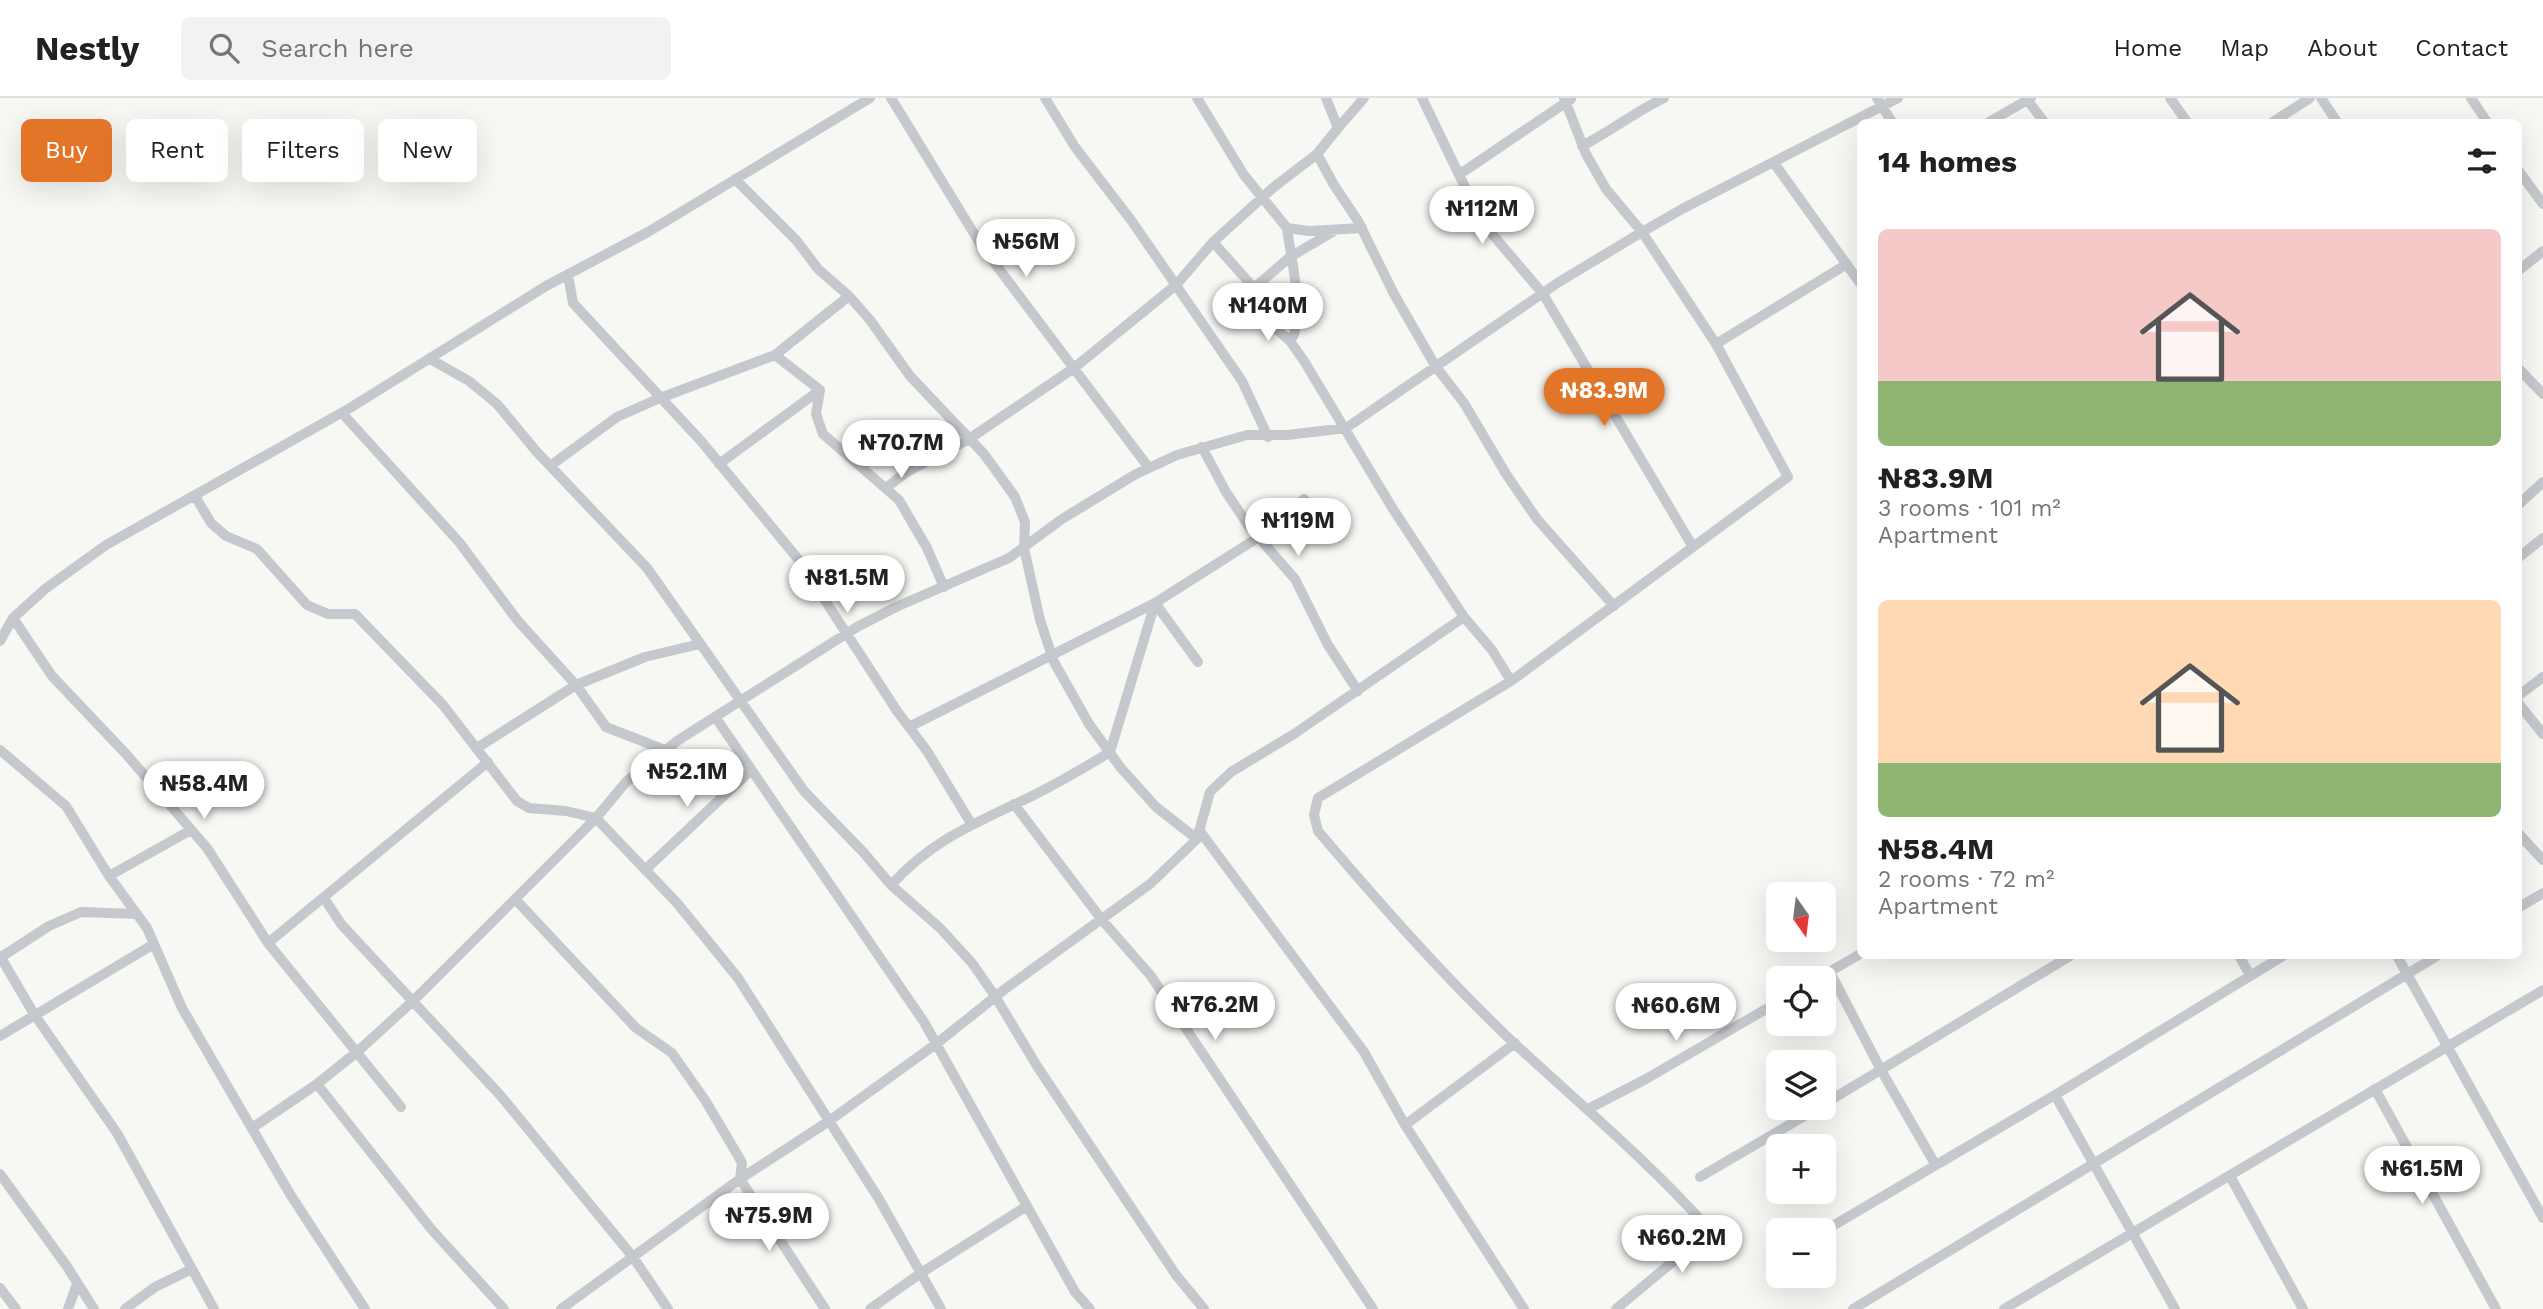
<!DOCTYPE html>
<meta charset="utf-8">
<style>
:root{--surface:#fff;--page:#f2f2f2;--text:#202124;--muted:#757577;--line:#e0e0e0;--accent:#e37528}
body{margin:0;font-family:"Work Sans",sans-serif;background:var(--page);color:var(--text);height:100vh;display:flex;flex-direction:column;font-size:26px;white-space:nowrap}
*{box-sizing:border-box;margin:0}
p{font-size:23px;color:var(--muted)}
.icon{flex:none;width:38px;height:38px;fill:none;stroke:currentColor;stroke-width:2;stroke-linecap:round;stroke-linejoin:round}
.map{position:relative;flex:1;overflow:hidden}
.side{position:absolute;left:1857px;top:21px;width:665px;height:840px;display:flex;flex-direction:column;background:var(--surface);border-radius:10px;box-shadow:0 7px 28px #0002}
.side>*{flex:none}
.banner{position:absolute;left:21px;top:21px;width:665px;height:63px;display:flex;gap:14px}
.needle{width:46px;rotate:166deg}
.buttons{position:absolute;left:1766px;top:784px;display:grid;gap:14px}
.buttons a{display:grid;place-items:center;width:70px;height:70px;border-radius:10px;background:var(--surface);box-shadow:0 7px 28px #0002;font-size:35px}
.price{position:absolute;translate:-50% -60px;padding:0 16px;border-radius:24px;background:#fff;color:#222;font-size:23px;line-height:46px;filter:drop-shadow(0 2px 4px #0008)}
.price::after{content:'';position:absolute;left:50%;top:42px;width:21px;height:16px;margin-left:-10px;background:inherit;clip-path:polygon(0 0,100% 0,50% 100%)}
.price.selected{background:var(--accent);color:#fff}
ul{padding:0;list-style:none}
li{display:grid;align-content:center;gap:14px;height:371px;padding:0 21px}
li span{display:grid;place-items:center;height:217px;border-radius:10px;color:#555}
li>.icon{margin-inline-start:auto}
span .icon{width:126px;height:126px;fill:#fffc;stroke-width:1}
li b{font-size:30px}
h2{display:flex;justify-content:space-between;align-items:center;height:84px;padding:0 21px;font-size:30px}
.chip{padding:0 24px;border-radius:10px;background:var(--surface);box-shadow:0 7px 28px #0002;font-size:24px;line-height:63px}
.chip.selected{background:var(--accent);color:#fff}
header{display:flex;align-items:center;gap:42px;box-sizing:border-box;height:98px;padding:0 35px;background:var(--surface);border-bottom:2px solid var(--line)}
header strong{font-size:33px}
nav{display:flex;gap:38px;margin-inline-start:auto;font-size:24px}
.search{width:490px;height:63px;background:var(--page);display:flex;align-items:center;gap:18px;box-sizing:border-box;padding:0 24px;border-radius:10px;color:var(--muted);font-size:26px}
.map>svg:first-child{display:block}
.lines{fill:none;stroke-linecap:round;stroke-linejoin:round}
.minor{stroke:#c5c8cc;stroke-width:10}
</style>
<header>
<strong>Nestly</strong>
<div class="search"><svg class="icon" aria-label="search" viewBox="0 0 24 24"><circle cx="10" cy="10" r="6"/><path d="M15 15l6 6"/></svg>Search here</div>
<nav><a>Home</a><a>Map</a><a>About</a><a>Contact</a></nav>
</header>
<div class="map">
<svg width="2543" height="1211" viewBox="0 0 2543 1211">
<rect width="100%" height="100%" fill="#f7f7f4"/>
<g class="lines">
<path class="minor" d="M891 0 981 147 1149 370
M1045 0 1075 49 1131 122 1242 283 1268 339
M1197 0 1244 77 1287 130 1309 133 1362 130
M1326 0 1338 30 1317 56 1334 87 1358 123 1394 196 1436 269 1464 305 1506 376 1537 421 1614 508
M1422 0 1465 89 1493 137 1543 196 1693 449
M1564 0 1586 56 1606 91 1642 134 1716 246 1788 379 1511 583 1318 700 1314 717 1318 733C1381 807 1445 880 1516 947 1581 1007 1649 1064 1708 1130L1710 1135 1708 1140 1676 1161 1616 1211
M1877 0 1892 24
M2026 0 2044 24
M2170 0 2187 24
M2321 0 2337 24
M2471 0 2487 24
M1989 24 2031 0
M2273 24 2310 0
M1338 30 1364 0
M1582 48C1611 33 1635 14 1664 0
M1774 65 1860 185
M2518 72 2543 106
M1460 76 1571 1
M735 81 797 143 818 171 849 198 870 222 910 278 984 356 1015 399 1025 424 1024 450 1040 522 1054 564 1089 626 1121 670 1156 709 1197 741
M1287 130C1290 157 1307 223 1290 243
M1213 144 1254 190 1275 230 1290 243 1304 263 1393 411 1464 519 1492 552 1511 583
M2518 173 2543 153
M568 177 573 205 701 343 798 461 897 613 927 653 972 727
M1254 190 1290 159 1334 133
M1716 246 1847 166
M430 261 469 283 497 306 536 353 647 470 804 693 864 755 891 787 940 830 972 865 995 898 1037 968 1176 1177 1204 1211
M2518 270 2543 296
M820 292 816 316 823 336 899 402 927 450 944 489
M342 315 459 444 518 523 576 587 606 629 665 652
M1202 349 1226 394 1248 427 1295 481 1328 547 1358 593
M719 366 820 292 775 257
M550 368 617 319 660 300 775 257 849 198
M886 390 905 375 969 341 1074 270 1176 187 1213 144 1274 89 1317 56
M195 398 211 425 226 438 257 451 307 507 328 516H355L443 607 517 703 529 710 566 713 596 720 677 805 738 880 879 1101 941 1211
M2518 407 2543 384
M2518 460 2543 440
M1155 505 1198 564
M13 520 52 578 126 656 207 750 268 845 401 1009
M0 543 13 520 45 491 106 447 350 310 546 188 648 134 870 0
M2518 598 2543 579
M2518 605 2543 636
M716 620 924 924 1075 1194 1090 1211
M909 629 1155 505 1259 439 1304 401
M477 650 576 587 645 559 700 546
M0 652 66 708 109 778 147 830 182 910 290 1096 365 1211
M1014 706 1102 822 1151 878 1373 1211
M1199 732 1364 954 1405 1027 1524 1211
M2518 735 2543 762
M645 772 750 673
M109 778 191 732
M891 787C933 741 976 725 1030 699 1058 685 1084 670 1110 654L1155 505
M324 800 341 826 500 997 633 1159 668 1211
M515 801 636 930 672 955 705 1002 737 1056 742 1065 740 1081 825 1211
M2518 810 2543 795
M268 845 488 664
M0 858 34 916 117 1035 214 1211
M2239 858 2250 877
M2397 858 2543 1120
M1 859 49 828 81 814 137 816
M1830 874 1881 972 1935 1066
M1819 880 1860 856
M0 938 154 846
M317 986 432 1132 504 1211
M2375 991 2496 1211
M2055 997 2175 1211
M1824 1006 2070 858
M1588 1011 1646 981 1778 904
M1405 1027 1515 945
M252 1030 317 986 357 954 413 903 596 720 626 684 677 643 857 529 896 509 1009 460 1062 421 1136 376 1177 357 1247 337H1287L1346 330 1559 184 1642 134 1682 111 1898 0
M0 1076 66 1167 94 1211
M2230 1078 2303 1211
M1700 1079 1818 1010
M1824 1133 2055 997 2283 858
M0 1190 16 1211
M68 1211 77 1186
M125 1211 155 1189 192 1171
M561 1211 740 1081 829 1023 936 946 1005 891 1150 786 1197 741 1210 694 1231 674 1294 636 1464 519
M870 1211 921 1175 1027 1108
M1853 1211 2437 858
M2004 1211 2543 892"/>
</g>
</svg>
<div class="buttons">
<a><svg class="needle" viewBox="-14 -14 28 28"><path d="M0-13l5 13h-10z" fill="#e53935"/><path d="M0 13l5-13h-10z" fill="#757577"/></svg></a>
<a><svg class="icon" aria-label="locate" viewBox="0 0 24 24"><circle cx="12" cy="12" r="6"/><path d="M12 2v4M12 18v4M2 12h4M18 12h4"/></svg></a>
<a><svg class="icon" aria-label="layers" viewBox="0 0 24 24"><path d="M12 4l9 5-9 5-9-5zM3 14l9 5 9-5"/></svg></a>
<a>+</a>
<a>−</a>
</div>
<b class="price" style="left:1482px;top:148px">₦112M</b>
<b class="price" style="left:1026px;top:181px">₦56M</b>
<b class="price" style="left:1268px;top:245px">₦140M</b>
<b class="price selected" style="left:1604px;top:330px">₦83.9M</b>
<b class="price" style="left:901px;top:382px">₦70.7M</b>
<b class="price" style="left:1298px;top:460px">₦119M</b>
<b class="price" style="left:847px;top:517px">₦81.5M</b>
<b class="price" style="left:687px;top:711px">₦52.1M</b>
<b class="price" style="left:204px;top:723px">₦58.4M</b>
<b class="price" style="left:1215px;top:944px">₦76.2M</b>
<b class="price" style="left:1676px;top:945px">₦60.6M</b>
<b class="price" style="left:2422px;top:1108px">₦61.5M</b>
<b class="price" style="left:769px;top:1155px">₦75.9M</b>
<b class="price" style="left:1682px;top:1177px">₦60.2M</b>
<div class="banner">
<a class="chip selected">Buy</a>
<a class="chip">Rent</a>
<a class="chip">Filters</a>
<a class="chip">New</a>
</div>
<section class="side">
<h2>14 homes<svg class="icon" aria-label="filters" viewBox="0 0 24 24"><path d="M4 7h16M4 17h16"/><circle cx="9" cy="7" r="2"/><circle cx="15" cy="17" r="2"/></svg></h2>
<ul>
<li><span style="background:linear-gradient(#f6c9c9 70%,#8fb573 0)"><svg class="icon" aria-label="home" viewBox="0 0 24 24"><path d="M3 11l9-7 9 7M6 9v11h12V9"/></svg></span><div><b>₦83.9M</b><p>3 rooms · 101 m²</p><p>Apartment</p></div></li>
<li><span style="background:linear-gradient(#ffd9b3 75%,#8fb573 0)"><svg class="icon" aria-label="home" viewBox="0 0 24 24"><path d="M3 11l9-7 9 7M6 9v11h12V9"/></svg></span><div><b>₦58.4M</b><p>2 rooms · 72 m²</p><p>Apartment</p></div></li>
</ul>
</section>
</div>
